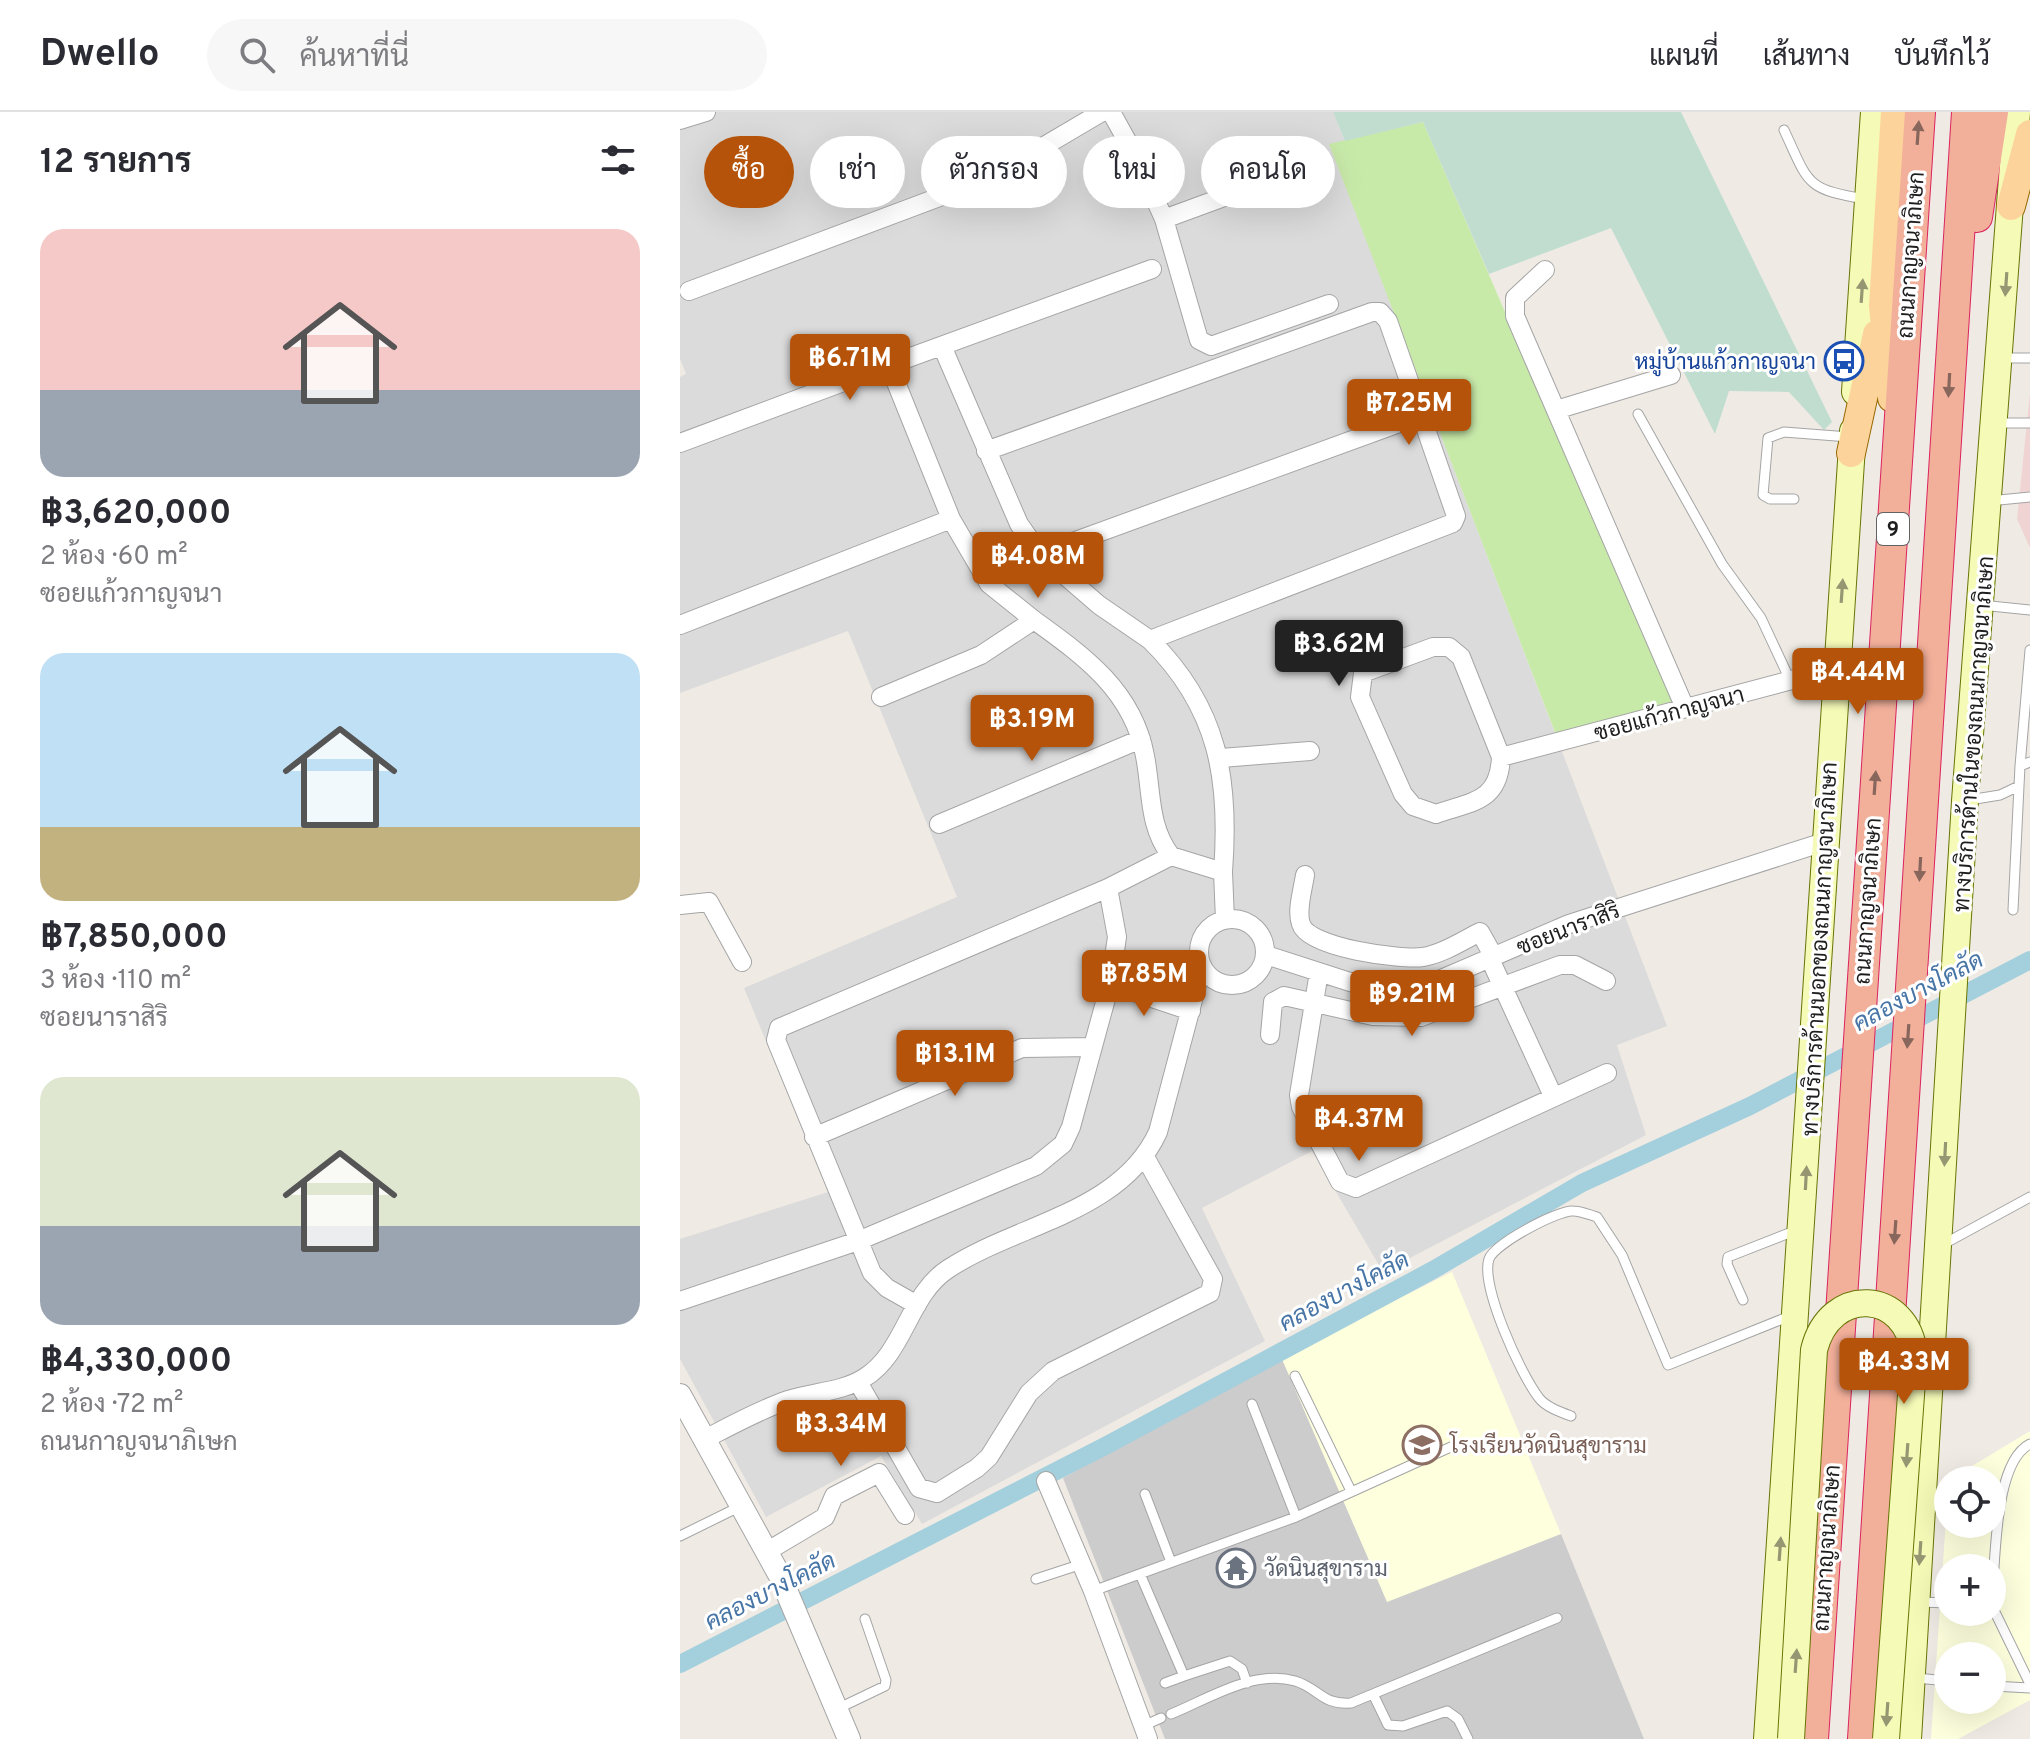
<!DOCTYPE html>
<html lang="th">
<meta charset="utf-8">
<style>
:root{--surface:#fff;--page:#f7f7f7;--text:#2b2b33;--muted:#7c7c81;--line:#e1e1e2;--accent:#b45309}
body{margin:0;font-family:Overpass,Sarabun,sans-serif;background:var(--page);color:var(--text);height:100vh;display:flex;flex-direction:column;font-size:30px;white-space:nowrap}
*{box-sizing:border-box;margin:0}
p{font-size:26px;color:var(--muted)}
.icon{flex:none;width:44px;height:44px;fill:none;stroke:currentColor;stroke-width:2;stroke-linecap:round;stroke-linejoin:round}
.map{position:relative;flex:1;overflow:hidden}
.side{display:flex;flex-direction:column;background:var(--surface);width:680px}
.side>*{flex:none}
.hud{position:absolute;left:24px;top:24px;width:760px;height:72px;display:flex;gap:16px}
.fabs{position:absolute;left:1254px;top:1354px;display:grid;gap:16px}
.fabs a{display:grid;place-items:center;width:72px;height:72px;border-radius:50%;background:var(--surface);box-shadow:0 8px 32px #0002;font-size:40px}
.price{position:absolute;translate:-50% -68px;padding:0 18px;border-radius:8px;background:var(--accent);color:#fff;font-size:26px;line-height:52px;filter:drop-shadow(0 2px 4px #0008)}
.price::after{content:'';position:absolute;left:50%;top:48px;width:24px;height:18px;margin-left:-12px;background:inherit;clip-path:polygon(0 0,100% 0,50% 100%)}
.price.on{background:#222;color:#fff}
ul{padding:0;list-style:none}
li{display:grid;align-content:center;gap:16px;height:424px;padding:0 40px}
li span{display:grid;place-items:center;height:248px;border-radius:24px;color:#555}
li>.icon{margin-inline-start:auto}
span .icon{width:144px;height:144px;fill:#fffc;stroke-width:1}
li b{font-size:34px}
h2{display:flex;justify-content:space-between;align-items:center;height:96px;padding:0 40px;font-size:34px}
.pill{padding:0 28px;border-radius:36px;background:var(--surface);box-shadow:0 8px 32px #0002;font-size:28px;line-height:72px}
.pill.on{background:var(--accent);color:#fff}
header{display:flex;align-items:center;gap:48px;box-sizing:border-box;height:112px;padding:0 40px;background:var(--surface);border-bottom:2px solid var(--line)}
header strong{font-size:38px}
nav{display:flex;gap:44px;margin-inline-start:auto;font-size:28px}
.search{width:560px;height:72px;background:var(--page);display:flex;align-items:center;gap:20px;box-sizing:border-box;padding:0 28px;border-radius:44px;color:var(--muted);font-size:30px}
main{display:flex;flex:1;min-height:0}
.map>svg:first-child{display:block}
.residential{fill:#dcdbdb}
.commercial{fill:#f0d4d3}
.education{fill:#feffdd;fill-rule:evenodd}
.religious{fill:#ccc}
.grass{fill:#c8eaa9}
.wetland{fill:#c0ddd0}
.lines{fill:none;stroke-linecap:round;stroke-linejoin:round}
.canal{stroke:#a4cfdd;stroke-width:18}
.service-casing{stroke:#a5a5a5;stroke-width:11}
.minor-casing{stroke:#a5a5a5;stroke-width:20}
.tertiary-casing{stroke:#a5a5a5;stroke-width:24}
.secondary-casing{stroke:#677504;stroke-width:28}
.primary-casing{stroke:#986800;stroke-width:30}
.trunk-casing{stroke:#db235f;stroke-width:32}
.service{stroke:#fff;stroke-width:9}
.minor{stroke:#fff;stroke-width:18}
.tertiary{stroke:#fff;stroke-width:22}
.secondary{stroke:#f5fab7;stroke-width:26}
.primary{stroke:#fcd49b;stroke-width:28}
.trunk{stroke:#f2af9a;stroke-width:30}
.secondary-bridge-casing{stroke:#677504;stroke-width:28;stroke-linecap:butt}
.secondary-bridge{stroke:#f5fab7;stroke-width:26}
.oneway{fill:#88665c}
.oneway2{fill:#949772}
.labels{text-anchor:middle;stroke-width:6;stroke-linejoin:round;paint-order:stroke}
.shield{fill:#fff;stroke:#626262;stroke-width:2}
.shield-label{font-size:20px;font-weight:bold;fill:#1e1e1e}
.street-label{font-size:22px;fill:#1e1e1e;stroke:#fff}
.transit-label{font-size:22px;fill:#164399;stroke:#fff;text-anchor:end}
.education-label{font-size:22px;fill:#785e54;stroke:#fff;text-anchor:start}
.worship-label{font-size:22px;fill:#5b616d;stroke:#fff;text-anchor:start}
.water-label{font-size:24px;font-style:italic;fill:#4775a6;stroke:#fff}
</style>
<header>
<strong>Dwello</strong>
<div class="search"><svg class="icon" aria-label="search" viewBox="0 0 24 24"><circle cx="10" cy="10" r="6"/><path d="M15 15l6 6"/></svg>ค้นหาที่นี่</div>
<nav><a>แผนที่</a><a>เส้นทาง</a><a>บันทึกไว้</a></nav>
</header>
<main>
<section class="side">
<h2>12 รายการ<svg class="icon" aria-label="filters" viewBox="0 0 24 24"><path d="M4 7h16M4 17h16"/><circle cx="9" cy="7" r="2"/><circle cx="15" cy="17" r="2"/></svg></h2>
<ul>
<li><span style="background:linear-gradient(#f6c9c9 65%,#9aa5b1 0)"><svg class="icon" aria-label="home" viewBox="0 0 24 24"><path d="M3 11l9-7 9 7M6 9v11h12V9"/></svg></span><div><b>฿3,620,000</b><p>2 ห้อง · 60 m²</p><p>ซอยแก้วกาญจนา</p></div></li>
<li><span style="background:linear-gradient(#bfe0f5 70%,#c2b280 0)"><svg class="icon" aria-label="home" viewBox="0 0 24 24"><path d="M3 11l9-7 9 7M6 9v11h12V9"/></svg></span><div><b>฿7,850,000</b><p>3 ห้อง · 110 m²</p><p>ซอยนาราสิริ</p></div></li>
<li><span style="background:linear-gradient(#dfe7d0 60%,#9aa5b1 0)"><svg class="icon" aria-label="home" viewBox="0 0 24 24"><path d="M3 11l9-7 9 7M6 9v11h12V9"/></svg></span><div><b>฿4,330,000</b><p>2 ห้อง · 72 m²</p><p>ถนนกาญจนาภิเษก</p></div></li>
</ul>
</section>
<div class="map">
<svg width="1350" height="1627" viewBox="0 0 1350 1627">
<rect width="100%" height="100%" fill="#efebe4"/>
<path class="residential" d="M0 0H653L665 29 650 33 987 914 937 933 966 1023 703 1160 632 1039 522 1096 585 1229 242 1412 201 1344 86 1405 0 1247V1127L148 1080 64 876 277 785 168 519 0 581V265L6 262 0 247Z"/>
<path class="commercial" d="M1350 281V436L1337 407Z"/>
<path class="education" d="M772 1160 881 1422 707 1491 601 1245Z
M1350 1319V1588L1278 1627H1251L1268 1378V1412H1312V1368H1269ZM1268 1456H1312V1500H1268ZM1268 1544H1312V1588H1268Z"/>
<path class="religious" d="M601 1245 707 1490 881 1422 964 1627H485L383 1366Z"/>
<path class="grass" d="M743 10 993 589 876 623 649 32Z"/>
<path class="wetland" d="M653 0H1001L1152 310 1144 318 1109 280 1049 279 1035 322 931 116 809 162 743 10 665 29Z"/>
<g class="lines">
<path class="canal" d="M0 1552 427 1333 753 1158 902 1071 1070 994 1350 848"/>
<g class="service-casing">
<path id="service" d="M1104 18C1129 71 1124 77 1185 87
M1321 246H1350
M958 302 1042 452 1081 506 1110 568
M1317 311H1350
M1114 387H1090L1083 383 1088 326 1104 320 1169 325
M1309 389 1350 385
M1301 493 1350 498
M1340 654 1350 538
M1289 688 1320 683 1339 674 1340 654 1350 650
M1333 798 1339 674
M1262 1133 1350 1085
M1063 1188 1047 1152 1048 1145 1117 1118
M615 1264 671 1379
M572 1292 616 1405
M891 1304C880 1300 866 1295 859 1286 841 1263 800 1174 809 1147 814 1132 878 1098 893 1099 901 1099 910 1103 917 1105L942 1143 988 1253 1110 1204
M465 1382 491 1450
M0 1424 61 1394
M460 1462 504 1564 485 1571
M356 1467 402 1452
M413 1479 616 1405 773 1334
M1312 1483C1316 1446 1314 1350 1350 1332
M1240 1490 1268 1491
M1312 1494 1350 1572
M504 1564 550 1549 562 1557 567 1571
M1236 1566 1268 1569
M1312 1574 1350 1576
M693 1582 708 1613 723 1614 767 1599 778 1607 788 1627
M157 1597 205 1574 206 1568 185 1507
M491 1602C528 1587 574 1557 615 1569 639 1576 641 1593 671 1591L877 1506
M463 1614 481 1606"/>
</g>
<g class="minor-casing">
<path id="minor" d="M431 0 456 45 484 107 519 228 531 234 649 192
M0 8 26 0
M484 107 620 57
M865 158 835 186V204L1005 596
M9 179 310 66 422 0
M262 234 339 412 360 442 741 303 776 404 773 411 470 528C539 596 550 668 543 760
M209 253 472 157
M876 298 991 263
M0 331 209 253 271 407
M306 339 692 200H700L708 209 741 303
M360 442 419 493 470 528
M0 513 271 407 309 472 354 508
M201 585 301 543 354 508C404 544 453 579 465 644 472 680 468 714 491 744
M821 645C819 690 793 689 756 702L733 694 723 682 680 585 683 561 753 535H769L781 545 821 645 1157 556
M541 646 630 639
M259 712 461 627
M625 763C623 777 616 799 621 812 628 836 721 848 743 845 762 842 782 829 800 820L814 845
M0 793 29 790 62 850
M519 840a33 33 0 1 1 66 0a33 33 0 1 1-66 0Z
M586 843 670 870 711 875 745 874 889 812 1144 730
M810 847 873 984
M639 860 619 983 621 995 660 1070 676 1076 927 961
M430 872 511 899
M590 923 593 890 604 884 693 904 741 905 880 853H895L926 869
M134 1025 342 936 413 935
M0 1189 178 1129 356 1054 383 1032 391 1015 430 872 437 825 428 776
M237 1193 207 1176 192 1161 96 928 99 916 428 776 491 744 543 760 545 808
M178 1270 239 1376 257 1381 297 1356 309 1345 349 1281 373 1259 530 1181 533 1167 465 1045
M25 1327C52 1313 79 1298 108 1288 132 1280 162 1280 184 1266 225 1241 228 1183 268 1157 336 1112 441 1101 478 1020L522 854
M366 1369 413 1479 468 1627
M86 1440 145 1405 154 1384 199 1361 225 1403"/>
</g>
<g class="tertiary-casing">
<path id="tertiary" d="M0 1283 100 1464 169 1627"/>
</g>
<g class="secondary-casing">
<path id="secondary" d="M1175 280 1194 0
M1087 1627 1173 319
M1228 1627 1285 689 1337 0"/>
</g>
<g class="primary-casing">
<path id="primary" d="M1331 94 1350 22
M1212 286 1203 194 1215 0
M1171 341 1197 222"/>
</g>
<g class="trunk-casing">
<path id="trunk" d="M1297 105 1313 0
M1133 1627 1240 0
M1183 1627 1287 0"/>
</g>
<use href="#service" class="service"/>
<use href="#minor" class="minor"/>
<use href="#tertiary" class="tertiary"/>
<use href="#secondary" class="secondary"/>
<use href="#primary" class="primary"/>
<use href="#trunk" class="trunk"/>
<g class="secondary-bridge-casing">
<path id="secondary-bridge" d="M1111 1627 1134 1238C1150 1172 1228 1178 1234 1242L1206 1627"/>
</g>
<use href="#secondary-bridge" class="secondary-bridge"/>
</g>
<defs><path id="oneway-solid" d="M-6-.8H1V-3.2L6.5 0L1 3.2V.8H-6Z" transform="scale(2)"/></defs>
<g class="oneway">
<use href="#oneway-solid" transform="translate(1238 21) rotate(-86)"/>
<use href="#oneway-solid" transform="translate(1269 273) rotate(93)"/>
<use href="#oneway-solid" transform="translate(1195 671) rotate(-86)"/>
<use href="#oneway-solid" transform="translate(1240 757) rotate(93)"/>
<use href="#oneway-solid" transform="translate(1228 924) rotate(94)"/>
<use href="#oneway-solid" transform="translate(1215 1120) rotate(94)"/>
</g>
<g class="oneway2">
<use href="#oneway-solid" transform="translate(1326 172) rotate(94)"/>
<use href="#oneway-solid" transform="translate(1182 179) rotate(-86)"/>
<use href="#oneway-solid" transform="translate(1162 479) rotate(-86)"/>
<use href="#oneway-solid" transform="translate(1265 1042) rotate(93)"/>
<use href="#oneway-solid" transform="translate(1126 1066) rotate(-87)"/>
<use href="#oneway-solid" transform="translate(1227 1343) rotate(94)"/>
<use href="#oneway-solid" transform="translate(1100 1437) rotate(-86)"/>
<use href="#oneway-solid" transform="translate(1240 1441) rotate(94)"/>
<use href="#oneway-solid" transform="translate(1116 1549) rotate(-86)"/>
<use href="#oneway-solid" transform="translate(1207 1602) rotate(94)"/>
</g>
<defs>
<g id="bus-ring" transform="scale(2)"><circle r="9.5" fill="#fff" stroke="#1a4fb4" stroke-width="1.5"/><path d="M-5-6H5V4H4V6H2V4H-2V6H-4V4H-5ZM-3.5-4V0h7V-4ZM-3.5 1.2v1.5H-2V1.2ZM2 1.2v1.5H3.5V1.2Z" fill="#1a4fb4"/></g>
<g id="school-ring" transform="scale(2)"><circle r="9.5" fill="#fff" stroke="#8d6e63" stroke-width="1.5"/><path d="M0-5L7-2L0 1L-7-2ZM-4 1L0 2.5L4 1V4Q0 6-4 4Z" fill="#8d6e63"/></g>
<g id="temple-ring" transform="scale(2)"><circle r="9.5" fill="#fff" stroke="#6b7280" stroke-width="1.5"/><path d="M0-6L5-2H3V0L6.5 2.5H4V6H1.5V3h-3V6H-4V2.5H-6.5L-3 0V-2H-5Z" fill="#6b7280"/></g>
</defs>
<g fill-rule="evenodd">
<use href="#bus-ring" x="1164" y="249"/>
<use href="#school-ring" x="742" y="1333"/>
<use href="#temple-ring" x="556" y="1456"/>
</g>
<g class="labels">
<rect class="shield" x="1197" y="401" width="32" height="32" rx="6"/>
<g class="shield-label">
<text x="1213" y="424">9</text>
</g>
<g class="street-label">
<text transform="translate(1230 143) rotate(-86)" y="8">ถนนกาญจนาภิเษก</text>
<text transform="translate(989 601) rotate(-15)" y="8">ซอยแก้วกาญจนา</text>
<text transform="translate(1293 622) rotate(-86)" y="8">ทางบริการด้านในของถนนกาญจนาภิเษก</text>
<text transform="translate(1187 789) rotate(-86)" y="8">ถนนกาญจนาภิเษก</text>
<text transform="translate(888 816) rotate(-21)" y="8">ซอยนาราสิริ</text>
<text transform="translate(1139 837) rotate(-87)" y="8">ทางบริการด้านนอกของถนนกาญจนาภิเษก</text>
<text transform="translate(1146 1436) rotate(-86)" y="8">ถนนกาญจนาภิเษก</text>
</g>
<g class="transit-label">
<text x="1136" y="257">หมู่บ้านแก้วกาญจนา</text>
</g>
<g class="education-label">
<text x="770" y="1341">โรงเรียนวัดนินสุขาราม</text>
</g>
<g class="worship-label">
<text x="584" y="1464">วัดนินสุขาราม</text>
</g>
<g class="water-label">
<text transform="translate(1238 879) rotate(-28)" y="8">คลองบางโคลัด</text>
<text transform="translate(664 1179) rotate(-28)" y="8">คลองบางโคลัด</text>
<text transform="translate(90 1479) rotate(-27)" y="8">คลองบางโคลัด</text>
</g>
</g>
</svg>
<div class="fabs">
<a><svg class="icon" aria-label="locate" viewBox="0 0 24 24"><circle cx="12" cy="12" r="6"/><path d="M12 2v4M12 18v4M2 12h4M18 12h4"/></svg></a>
<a>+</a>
<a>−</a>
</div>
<b class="price" style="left:170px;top:290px">฿6.71M</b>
<b class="price" style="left:729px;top:335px">฿7.25M</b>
<b class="price" style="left:358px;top:488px">฿4.08M</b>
<b class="price on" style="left:659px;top:576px">฿3.62M</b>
<b class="price" style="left:1178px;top:604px">฿4.44M</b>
<b class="price" style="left:352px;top:651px">฿3.19M</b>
<b class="price" style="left:464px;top:906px">฿7.85M</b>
<b class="price" style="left:732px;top:926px">฿9.21M</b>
<b class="price" style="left:275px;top:986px">฿13.1M</b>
<b class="price" style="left:679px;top:1051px">฿4.37M</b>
<b class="price" style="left:1224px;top:1294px">฿4.33M</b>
<b class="price" style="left:161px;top:1356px">฿3.34M</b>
<div class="hud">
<a class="pill on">ซื้อ</a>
<a class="pill">เช่า</a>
<a class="pill">ตัวกรอง</a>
<a class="pill">ใหม่</a>
<a class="pill">คอนโด</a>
</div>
</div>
</main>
